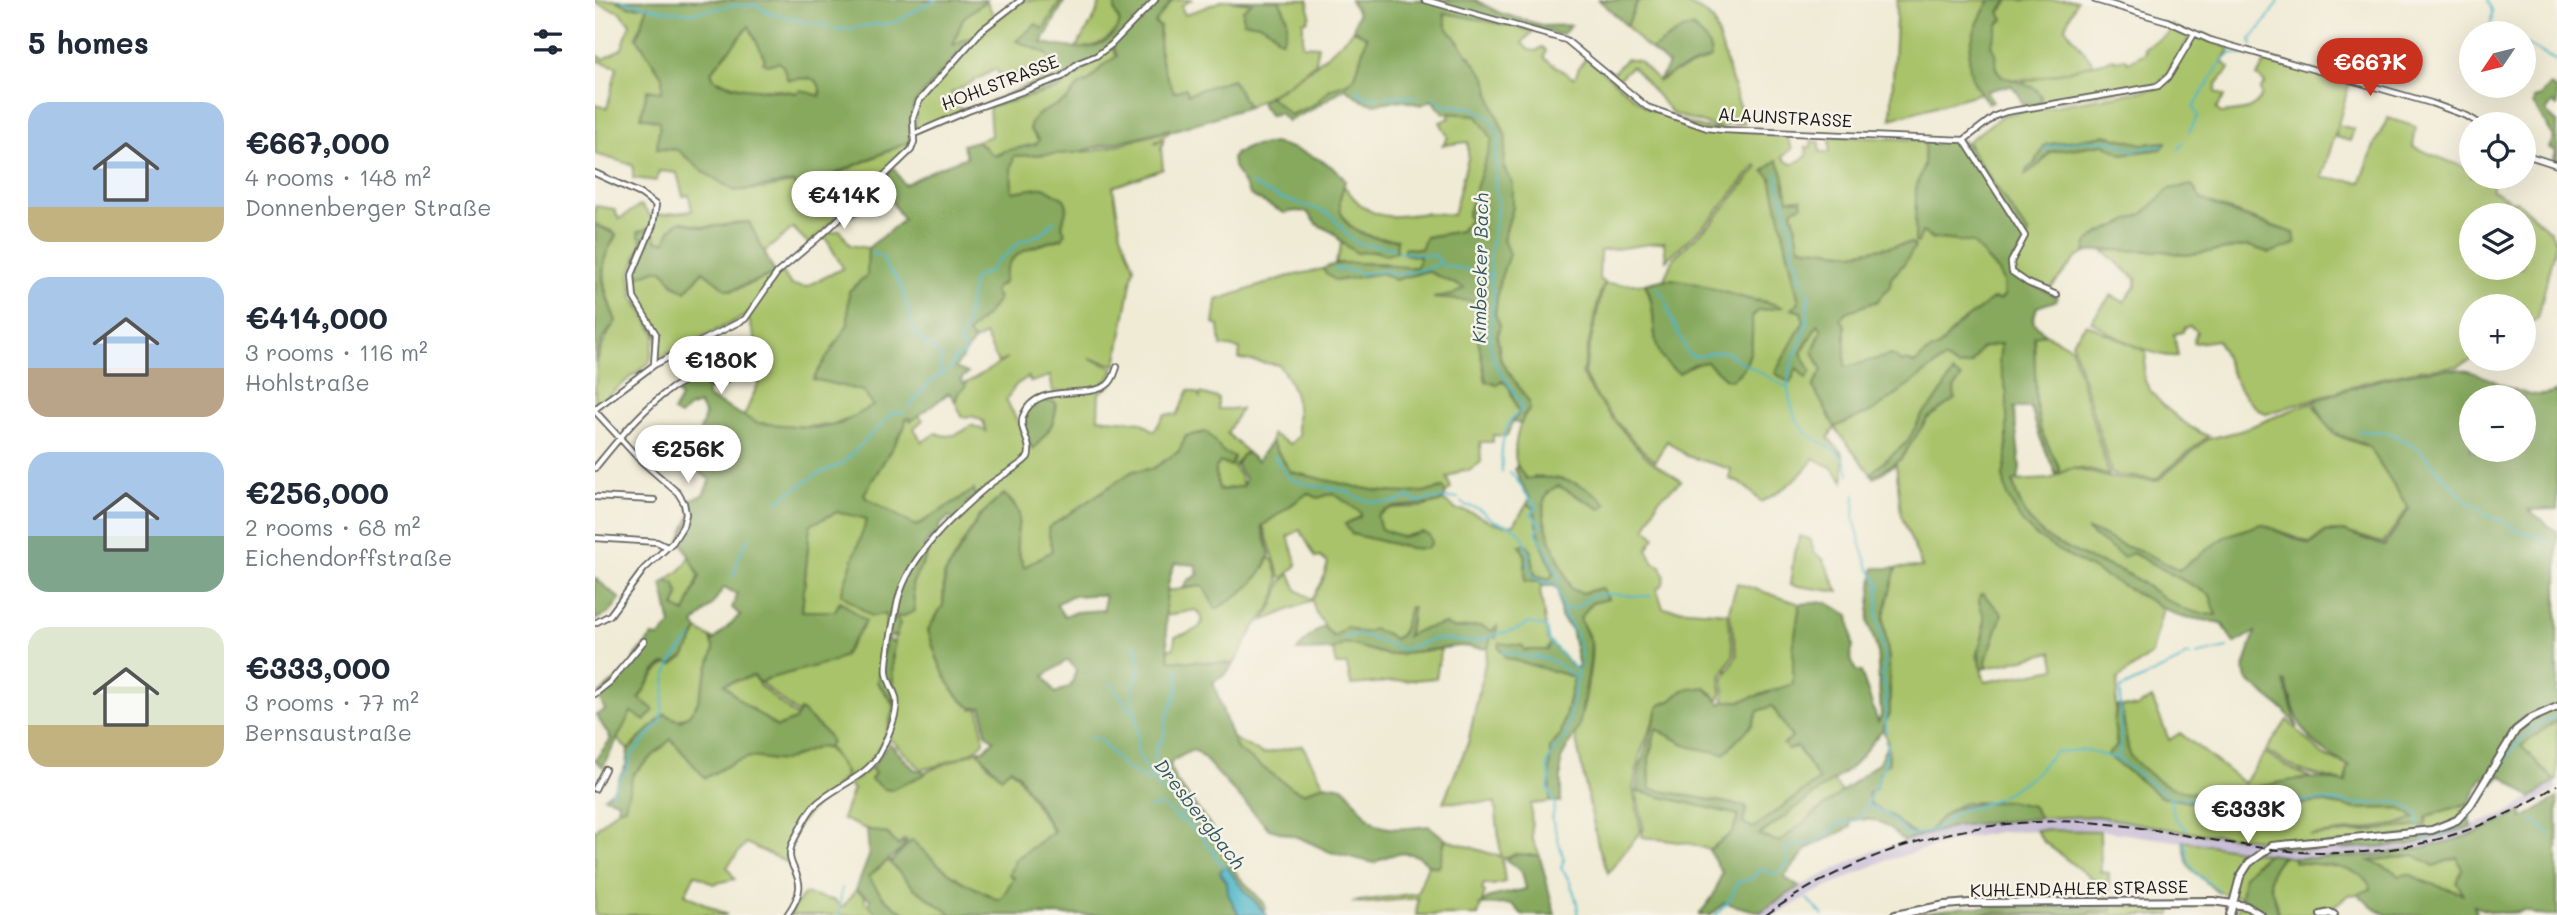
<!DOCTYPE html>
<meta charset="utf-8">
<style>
:root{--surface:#fff;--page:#f6f6f7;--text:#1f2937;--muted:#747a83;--accent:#c8321e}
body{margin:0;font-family:Mali,sans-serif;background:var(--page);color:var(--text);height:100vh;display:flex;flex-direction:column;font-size:26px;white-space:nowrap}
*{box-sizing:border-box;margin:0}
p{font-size:23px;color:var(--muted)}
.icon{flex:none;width:38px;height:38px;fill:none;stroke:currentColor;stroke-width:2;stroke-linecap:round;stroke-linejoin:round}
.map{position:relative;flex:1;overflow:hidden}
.sheet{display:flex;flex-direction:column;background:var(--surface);width:595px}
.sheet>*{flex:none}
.needle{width:46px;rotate:235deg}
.buttons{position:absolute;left:1864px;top:21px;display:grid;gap:14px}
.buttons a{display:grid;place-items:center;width:77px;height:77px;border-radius:50%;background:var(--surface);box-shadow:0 7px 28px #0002;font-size:35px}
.price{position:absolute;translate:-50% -60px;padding:0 16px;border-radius:24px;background:#fff;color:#222;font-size:23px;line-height:46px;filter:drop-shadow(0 2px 4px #0008)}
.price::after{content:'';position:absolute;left:50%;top:42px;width:21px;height:16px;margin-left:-10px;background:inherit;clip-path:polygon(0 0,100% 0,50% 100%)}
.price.current{background:var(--accent);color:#fff}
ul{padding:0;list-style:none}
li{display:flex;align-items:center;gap:21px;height:175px;padding:0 28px}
li span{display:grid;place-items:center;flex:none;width:196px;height:140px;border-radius:21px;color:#555}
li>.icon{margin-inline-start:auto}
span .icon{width:84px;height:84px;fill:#fffc;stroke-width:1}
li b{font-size:30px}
h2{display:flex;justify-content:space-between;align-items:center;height:84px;padding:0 28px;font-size:30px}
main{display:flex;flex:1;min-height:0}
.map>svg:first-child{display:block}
.industrial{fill:#c9bfd7}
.green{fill:#a8c369;stroke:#627042;stroke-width:2;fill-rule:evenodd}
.forest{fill:#86a95d;stroke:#51623c;stroke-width:2;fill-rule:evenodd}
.water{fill:#4bb5c8;stroke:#346872;stroke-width:2}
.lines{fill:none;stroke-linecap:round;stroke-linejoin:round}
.stream{stroke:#4bb5c8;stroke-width:2}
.minor-casing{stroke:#66645d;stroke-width:8}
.major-casing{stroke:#66645d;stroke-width:10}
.minor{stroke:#fff;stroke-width:4.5}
.major{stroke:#fff;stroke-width:6}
.rail{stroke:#1c1c1c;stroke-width:2;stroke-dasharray:10 5;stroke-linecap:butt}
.labels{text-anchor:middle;stroke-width:5;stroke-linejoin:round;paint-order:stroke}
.street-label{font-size:18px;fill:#1c1c1c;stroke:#f7f3e8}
.water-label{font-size:19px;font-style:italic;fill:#2f5961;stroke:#f7f3e8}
</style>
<main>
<section class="sheet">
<h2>5 homes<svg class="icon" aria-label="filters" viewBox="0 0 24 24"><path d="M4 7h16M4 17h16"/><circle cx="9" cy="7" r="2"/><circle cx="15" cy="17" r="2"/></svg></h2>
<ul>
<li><span style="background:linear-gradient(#a9c7e8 75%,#c2b280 0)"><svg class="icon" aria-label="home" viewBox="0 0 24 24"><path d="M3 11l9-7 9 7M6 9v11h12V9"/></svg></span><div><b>€667,000</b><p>4 rooms · 148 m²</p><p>Donnenberger Straße</p></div></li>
<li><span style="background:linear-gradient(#a9c7e8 65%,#b9a48a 0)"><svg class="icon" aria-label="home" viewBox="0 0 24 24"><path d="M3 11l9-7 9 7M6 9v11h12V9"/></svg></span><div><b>€414,000</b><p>3 rooms · 116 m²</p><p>Hohlstraße</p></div></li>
<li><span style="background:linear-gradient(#a9c7e8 60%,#7fa58c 0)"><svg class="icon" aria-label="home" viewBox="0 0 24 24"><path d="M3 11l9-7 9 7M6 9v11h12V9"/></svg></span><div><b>€256,000</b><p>2 rooms · 68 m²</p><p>Eichendorffstraße</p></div></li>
<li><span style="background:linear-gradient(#dfe7d0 70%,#c2b280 0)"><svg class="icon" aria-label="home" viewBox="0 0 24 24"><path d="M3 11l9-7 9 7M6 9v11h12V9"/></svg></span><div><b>€333,000</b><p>3 rooms · 77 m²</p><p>Bernsaustraße</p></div></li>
</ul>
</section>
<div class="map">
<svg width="1962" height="915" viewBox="0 0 1962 915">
<rect width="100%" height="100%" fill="#f7f3e8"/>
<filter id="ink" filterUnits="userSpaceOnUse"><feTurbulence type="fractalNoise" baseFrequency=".0143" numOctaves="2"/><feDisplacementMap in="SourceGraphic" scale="14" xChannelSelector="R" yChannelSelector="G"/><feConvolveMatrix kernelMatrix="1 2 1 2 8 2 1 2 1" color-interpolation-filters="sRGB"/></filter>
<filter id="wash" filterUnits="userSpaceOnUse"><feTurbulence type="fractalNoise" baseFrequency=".00686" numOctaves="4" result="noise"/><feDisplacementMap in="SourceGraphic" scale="28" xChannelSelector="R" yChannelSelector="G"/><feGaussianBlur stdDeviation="1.57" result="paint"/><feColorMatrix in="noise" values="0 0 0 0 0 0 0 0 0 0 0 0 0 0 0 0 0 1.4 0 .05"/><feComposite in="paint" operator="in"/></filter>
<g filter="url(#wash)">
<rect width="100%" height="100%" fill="#f0ebd5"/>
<path class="industrial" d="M1962 780V790L1928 811 1879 833 1835 847 1749 859 1699 858 1502 830H1445L1403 832 1357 841 1286 862 1213 896 1181 915H1162L1204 887 1279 850 1360 826 1445 818 1502 816 1591 832 1673 840 1683 847 1719 850 1813 845 1852 834 1909 814 1936 798Z"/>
<path class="green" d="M0 0H21L35 7 53 6 41 37 67 76V92L52 90 46 117 65 121 62 149 83 150 107 171 140 191 167 189 198 183 206 195 244 173 318 140 312 153 281 179 214 244 198 228 168 253 154 222 110 227 86 221C76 226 73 232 71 242H62L57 230 62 215 97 211 94 195 88 196 82 173 64 171 61 181 38 178V165L0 154V105L12 108 22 67 0 60V54L9 59 27 48 35 24 25 12 0 3Z
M428 0H466L448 30 441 24 422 41 451 53 463 71 442 78 432 71 416 76 405 75 401 69 356 93 368 112 320 132 321 108 335 89 396 24Z
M506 0H520V11L525 23C516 41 500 48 480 49L500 17Z
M577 0H596L586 6 590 15 629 0 658 3 648 10V22C664 23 674 24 683 39L687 40C696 25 692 14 684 0H713L715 15 712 21 708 22V45L723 46 721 62 693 84 653 107 637 79 593 94 590 88 579 93C567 67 562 56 565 27L560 23Z
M1043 0C1072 0 1101 0 1119 22L1150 124H1134L1124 128 1078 114 1037 66 1022 80 1016 75 1031 59 1044 61 1064 81 1079 72 1116 58V51L1097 27 1088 29 1056 50 1047 43 1032 26Z
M1302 0H1395C1376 31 1366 60 1386 93L1296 119Z
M1414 0H1482L1470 27 1499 64C1477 69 1424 88 1407 76 1398 70 1401 54 1395 45L1404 23V13Z
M391 1 400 17 375 40 373 38 357 46 368 18Z
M849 12 938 31 927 43 934 50 941 51 947 47 951 50 949 58 978 78 981 76 984 67 991 58 1052 108 1107 128 1191 134 1197 149 1187 157 1194 163 1199 164 1212 156 1211 147H1216V141L1225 142V152H1235V136L1330 140 1329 164 1322 188 1320 242 1327 232 1338 239 1378 242 1403 272 1408 281 1409 295 1405 300 1398 299 1363 325 1344 347 1331 353 1320 364 1307 362 1297 355 1249 368 1250 325 1245 319 1250 312 1283 301 1296 278 1309 264 1315 243 1258 253 1205 247 1197 210 1206 199 1193 200 1188 174 1170 171 1176 178 1204 302 1197 309 1206 312 1210 321 1180 373 1195 383 1202 368 1211 378 1216 371 1206 353 1222 323 1227 329 1218 351 1227 371 1218 387 1280 410 1349 359 1363 367 1376 364 1386 348 1406 344 1404 362 1412 393V457L1408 477 1440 535 1568 608 1557 654 1523 679 1519 723 1522 746 1566 797 1649 811 1726 802 1762 809 1805 808 1820 818 1801 825 1744 834 1830 826 1832 816 1874 803 1873 812 1845 831 1715 848 1719 850 1683 847 1673 840 1591 832 1502 816 1445 818 1437 806C1421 805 1384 800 1370 803 1355 807 1340 821 1333 834 1317 839 1309 825 1297 817 1291 812 1283 809 1276 805L1273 794 1281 788 1293 744 1288 729C1303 694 1290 657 1289 621 1288 603 1296 584 1301 568L1327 567 1306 515 1301 464 1279 478 1240 428 1233 438 1248 454 1249 481 1237 468 1219 458C1206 478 1187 491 1166 502 1157 492 1147 482 1134 479L1136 469 1092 456 1072 441 1060 461C1038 443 998 398 989 373L1008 287 1012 284H1050C1067 317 1047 351 1084 373L1100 364 1112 362 1130 378 1136 380C1158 366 1159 341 1156 317L1163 311 1185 307C1174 301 1165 301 1153 299 1125 294 1099 279 1070 279V276L1079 257 1119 220 1163 167 1161 165 1117 218 1071 260 1069 242 1005 251 1004 279 1010 283 1005 293 987 373C993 391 1043 452 1059 463 1068 469 1077 474 1086 481L1063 500 1051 528 1060 537 1052 549 1059 563 1066 566 1070 576 1068 584 1062 589 1068 608 1132 613 1139 654 1125 678 1126 693 1123 702 1117 693 1088 690 1077 700 1064 706 1045 755 1038 789 1046 831 1013 873 1003 845 980 735C987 722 999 659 996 643 994 635 988 626 984 618L997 603 1013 599 1007 588 987 593 976 589C970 565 925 498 964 486L1006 509 946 476 931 479C928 475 923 470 922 465 917 451 923 420 934 410V402L906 361 902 336 900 314 904 283 914 254 908 241 918 207V184L909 168 911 137 899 108 891 78 851 26ZM1407 614 1391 661 1392 668 1457 652 1461 669 1390 682 1382 655 1388 634 1389 617Z
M154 25 170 59 168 62 173 65 183 62 188 66 193 80C209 77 228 74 225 96L177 89 154 90 119 79 116 72Z
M1577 25 1595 37 1572 75 1563 84 1445 103 1446 96 1425 83 1519 59 1520 61 1530 58 1533 62 1551 52 1549 48 1571 35Z
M758 30 772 36 760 76 752 83 735 89 720 104 695 115 674 97C704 78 734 57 758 30Z
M1602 37 1636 48 1627 62 1635 68 1622 84 1620 92 1630 96 1621 109 1626 113C1644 110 1657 114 1667 95L1665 90 1670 83 1662 76 1672 58 1755 81 1743 125 1759 129 1755 141 1741 137 1742 127 1727 178 1766 182 1780 143 1793 118 1821 127 1818 147 1876 170V177H1889L1899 183 1896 189 1919 202 1921 201 1955 231 1961 241 1943 318 1929 328 1928 306H1876V359H1878L1863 366 1822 370 1770 382 1672 414C1644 402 1634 367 1623 340L1601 343 1598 342 1602 331 1595 326 1589 328 1588 332 1579 334 1583 356C1560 359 1516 335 1496 321L1516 295 1529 302 1541 285V279L1507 250 1568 251 1590 255 1654 246 1675 253 1699 233 1574 189C1566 197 1558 206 1549 213 1531 227 1495 227 1490 253L1480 259 1452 293 1418 275 1373 141 1408 115 1564 88 1570 84 1599 38ZM1876 215H1928V268H1876Z
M518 47 522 56 509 65 494 81 484 85 472 100 446 113 436 122 435 130 444 141 441 144 397 155 382 141 396 136 394 107 463 89Z
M853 113 882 115 898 139 872 216 876 219 866 231 831 237 822 267 805 268 790 263H740L745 251 746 242 762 253 780 251 791 255 801 252 802 239C770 240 732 224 749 186 756 194 762 204 772 209 790 221 811 215 831 213 840 213 849 214 858 215L873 158V142L848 145 853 137 845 122 855 118Z
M573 131 575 132 560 142 562 143 568 138 569 140 566 148 568 169 518 187 526 233 539 266 521 365 494 358 519 368C512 394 480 390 458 392L455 376 436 382 433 377 421 385 411 400 438 449C450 436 464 421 460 402H451L450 397 516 385 504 393 503 418 546 422 559 431 570 414 582 415 594 390 602 393 605 397V393L623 398V409H646L632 433 652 452 647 455 639 467 645 476 648 486 624 490 620 469 625 462 636 466 639 457 628 452 611 432 591 436 584 451 557 469 538 471 453 528 457 551 429 567C427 561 422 552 422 545 420 520 434 516 409 494L384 516 349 575 348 605 333 630C340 656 353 695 378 709L384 708 389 742C381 753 340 768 326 769L293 737 302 695 298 682V642L305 623 302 621 303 617 320 611 317 584 333 553 332 551 345 532 371 510V504L380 496 379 490 321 526 271 498 269 494 309 428 311 419 314 418 316 421 323 415 328 420 319 428 327 442 341 433C353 439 367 434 376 425L391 431 388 421 377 416 367 417 360 401 364 392 370 387 371 383 412 359 403 363 390 335 379 341 373 334C383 321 397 313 403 298L399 292 402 287 409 283C408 251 440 246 467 239L470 234 467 226 472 206 469 199 449 187 418 192 417 190 416 168 419 156 500 151Z
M46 205 58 219 55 227 43 232 47 242 35 275 38 298 60 334 55 362 0 406C0 369 0 352 21 321 13 300 4 278 11 255 13 248 18 242 21 235L17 231 0 224V206L19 209 24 219Z
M245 230 255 245 273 248 272 275 254 291 253 325 218 379 268 391 279 406C235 434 210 426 161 423L149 416 170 368 152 315 61 360 65 340 60 322 44 299 42 277 60 270H68L80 286 91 291 108 271 131 289 137 291 187 271 196 285 211 287 248 268 229 235Z
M727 269 741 281 787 273 800 280 832 271 869 288 858 295 843 297 888 302 883 339 891 381 902 385 907 380 914 387 924 414 917 422 912 436 898 435V442H885L886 462 874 471 867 470 852 478 856 488 851 493 847 488C802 503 742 482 696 472L676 441 677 434 695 444 705 435C699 425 704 417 702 407 700 390 694 379 684 365L644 359 645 349 626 346 624 326 619 324 622 300 691 277Z
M1491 324 1550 351C1553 360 1547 368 1549 378 1556 399 1592 428 1613 436L1561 479 1517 475 1477 342Z
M1450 334 1476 347 1514 475C1494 471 1479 462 1461 475L1465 469 1446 432 1441 404 1439 335Z
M1716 402 1738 434 1775 448 1813 508 1788 543 1748 531H1731L1715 543 1666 524 1631 536 1584 570C1557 556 1528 547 1501 532L1498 536 1537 553 1616 595 1621 616C1607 614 1592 612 1580 606 1562 598 1548 581 1531 573 1479 550 1432 546 1418 481L1455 479 1474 469H1481L1516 478 1562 481 1613 439 1645 431Z
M713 493 723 498 738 493C747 500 759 506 766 513L764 518 750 524 757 534 815 548 831 549 837 542 827 532 807 537 785 529 782 516 796 508 827 507 848 501 855 504 861 510C883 509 895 529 919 524L932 504 939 507 946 543 959 573 954 579 940 575 936 550 925 546 931 556 930 581 944 582 948 586 945 589 953 641 956 643 952 650H929L911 658 979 677 966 734 955 749V802L936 804 937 838 945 856 920 854 907 859 910 882 898 885 889 884 887 889 890 892 883 915H821L823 898 773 903 757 902 822 893 833 865 844 867 850 839 906 857 900 803 848 802 873 743 896 635 900 637 901 627 896 631C875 622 835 632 812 637L817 618 812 620 806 635 798 639C779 634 758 628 738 638L721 613 717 600 668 621 679 604 687 581 695 574 702 590 717 599 727 582 733 563 725 557 721 558 705 530 693 536 702 565 689 578 685 577 668 525Z
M242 512 273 518 246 594 276 616 290 614C295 637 286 659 282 682L299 706C286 751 282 763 240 788L250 780 252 774 233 746 236 743 233 735 209 713 205 710 203 714 166 683 172 679 248 657 271 621 245 602 240 611 207 612 215 525Z
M1205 536 1215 539 1220 553 1228 559 1244 592 1195 585 1199 553Z
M94 554 104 576 90 613 79 607 84 596 79 582 68 583C78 575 93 568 94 554Z
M674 558 678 560 684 580 681 593 675 608 659 628 639 664 573 660V650L579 648 580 637C593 632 615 630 604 612L600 610 570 616 572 591 608 586 621 609C644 595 663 584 674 558Z
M1142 583 1205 604 1198 649V684C1178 691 1150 707 1129 701L1128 679 1142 655 1134 610Z
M103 630 116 638 119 650 102 704 94 715 46 737 33 750 22 739 36 711 58 710 44 699C60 673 60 667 90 656Z
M751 643 793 655 846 649 841 678 756 685 752 665H741L738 650Z
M159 676 164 685 202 717 201 720 182 727 146 701 128 684Z
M1557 698 1574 740 1585 733 1649 783 1670 753 1702 772 1717 778 1634 793 1596 794 1583 792 1558 779 1537 760 1534 754 1526 706 1542 707Z
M1177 706 1197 738 1189 744 1201 746 1224 780 1158 828 1148 823 1151 806 1055 789 1054 759 1061 729 1096 747 1157 725 1163 711Z
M1692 720 1728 755 1753 766 1752 783 1706 771 1671 751Z
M1962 720V780L1960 781 1926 746Z
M637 735 639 739 668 754 707 745 729 784 709 793 697 788 642 750 638 745Z
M76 739 110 778 139 762 155 757 188 761 223 747 233 749 249 771 250 777C233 797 181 832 195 864L151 843 132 867 140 879 118 884 100 874 90 894 132 915H0V830L22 809 27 808 38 774Z
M384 750 392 764 406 776 415 769 422 775 458 832 420 860 414 874 419 878C413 885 411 895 403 900 390 892 377 888 365 880 348 869 331 855 317 841L310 847 312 842 309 839 303 846 293 834 276 831 247 819 258 789 253 785 276 768 280 773 276 780 290 789 296 790 331 772Z
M1238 780 1247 792 1184 842 1164 836Z
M1041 791 1144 815 1137 833 1114 850 1097 844 1047 837 1048 827Z
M1441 830 1505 831 1506 872 1514 873V900H1499L1498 890 1502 883 1448 841Z
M1588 841 1672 854 1660 863 1646 897 1664 908 1659 915H1641L1646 897 1622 892 1593 866Z
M1820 855 1839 866 1862 857 1867 869 1869 894 1833 883 1814 874 1803 876 1773 861Z
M1687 856 1699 858 1700 862C1723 865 1767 862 1777 889L1763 894 1753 895 1740 906 1722 907 1716 915H1683C1680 888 1664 881 1687 856Z
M293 860 320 889 358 915H312L289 898 273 877Z
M261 890 270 897V902L284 915H194L209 894 238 900 248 907Z
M1517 906 1577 907 1576 915H1355L1408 912 1487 915 1498 911H1517Z"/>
<path class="forest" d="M21 0H391L368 18 358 45 373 38 375 40 319 104 316 117 318 140 244 172 206 195 198 182 140 191 107 171 83 150 62 148 65 121 46 117 52 90 67 92V76L42 38 53 6 35 7ZM154 26 170 59 168 62 173 65 183 62 188 66 193 80C209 78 228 74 225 96L206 90 201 93C174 88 145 92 119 79L116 72Z
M466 0H470L447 43C477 48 509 57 525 23L520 11V0H577L560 23 565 27C562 56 567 67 579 92L591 88 593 94 637 79 653 107 577 131 574 129 480 153 419 156 416 168 417 190 418 192 449 187 469 199 472 205 467 226 470 234 467 238C441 246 408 251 409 283L402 286 399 292 403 298C397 313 383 321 373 334L379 341 360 368 373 373 366 379 368 383H371L370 387 364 392 360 401 354 393 316 421 314 418 311 419 309 428 269 494 271 498 321 526 379 490 380 496 371 504V510L360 521 354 517 344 526 345 536 339 534 329 546 333 553 317 584 320 611 306 617 297 616 305 623 301 636H295L294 641 300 643 297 655 299 703 282 682C286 659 295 637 290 614L276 616 246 594 272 519 242 512 215 525 207 611H240L245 601 271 621 248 656 239 661 172 679 165 683 159 676 129 684 146 701 182 727 200 720 205 710 209 713 233 735 236 743 232 748 223 747 188 761 155 757 139 762 110 778 76 739 38 774 30 807 22 809 23 801 9 797 18 790 31 765 33 750 70 714 85 721 94 715 102 704 119 650 116 638 119 640 145 615 137 608 142 594 129 587 117 605 99 624 103 630 90 656 78 665 69 664 61 670 44 698 59 710 50 721 36 712 8 767 0 760 16 739 1 715 10 710 3 695 41 662 38 659 57 636 64 637 76 625 67 583 79 582 84 595 79 607 90 613 105 576 85 539 96 515 92 501 108 495 115 480 100 468 98 454 110 415 104 404 93 408 85 416 78 412 86 398 81 390 102 377 112 385V397L162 423 225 428 245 424 278 406 268 391 218 379 253 324 254 291 272 275 273 248 308 220 294 197 240 224 299 168 309 185 340 169 372 157 367 145 382 141 399 156 407 154 408 151 441 144 444 140 435 130 436 122 445 113 472 100 483 86 493 82 509 65 522 56 518 47 463 89 394 107 392 103 443 81 442 78 463 71 451 53 421 41 441 24 448 29Z
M635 0H684C692 15 696 24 687 40L683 39C674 24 664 23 648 22V10L657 3Z
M755 0H880L905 13 950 26 976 25 967 35 849 13 851 26 891 78 899 108 911 137 909 168 918 184V207L908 240 914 254 904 283 900 314 905 325 902 337 906 361 934 402V410L929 415 926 424 917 422 924 414 914 387 907 380 902 385 891 381 883 339 888 302 838 298 857 295 869 288 832 271 800 280 787 273 740 281 727 269C752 255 794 269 822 267L825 257 809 254V248L826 249 831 237 866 231 875 219 872 216 897 139 881 115 848 113 837 100 826 105 805 100 779 104 768 101 750 88 716 110 693 121 684 113 675 116 665 102 674 96 695 115 720 104 735 89 752 83 760 77 772 37 758 29 763 13Z
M1004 0H1043L1032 26Z
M1395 0H1414L1404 12 1408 20 1404 23 1396 45 1400 52 1402 70 1407 76 1440 88 1446 96 1445 103 1428 106 1423 93 1416 85 1391 91 1398 101 1393 103C1387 95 1378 84 1376 74 1369 50 1383 20 1395 0Z
M1096 27C1107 32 1116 46 1116 58L1079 72 1064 81 1073 64 1056 50 1088 29Z
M1955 85 1962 91V106L1958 103 1951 112 1962 122V164H1957L1961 151 1954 148 1959 137 1938 104 1939 98 1945 96Z
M1510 135 1548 144 1571 142 1567 149 1527 154 1509 144 1455 152 1445 164 1430 175 1432 169 1440 163 1450 145Z
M1330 140 1368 141 1372 144 1434 235 1417 263 1418 275 1462 297 1460 301 1442 307 1438 321 1450 334 1439 336 1441 404 1446 431 1465 469 1461 475 1444 435 1436 408H1419L1425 468 1423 480 1418 482C1425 514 1443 538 1474 549 1482 552 1490 558 1498 561 1510 565 1523 569 1534 575 1568 594 1578 613 1621 615L1615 595 1538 553 1528 557 1491 530 1501 532 1524 544 1550 553 1584 570 1631 536 1666 524 1715 545 1731 533 1748 531 1789 546 1814 509 1775 448C1764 439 1748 440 1738 431 1730 424 1724 411 1719 401 1763 385 1813 369 1860 369 1895 370 1927 407 1962 391V509L1934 510 1962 532V720L1926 746 1960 781 1936 798 1906 775 1898 785 1887 777 1874 803 1832 816 1830 826 1715 836 1801 825 1820 818 1805 808 1762 809 1726 802 1649 811 1566 797 1512 755 1522 746 1519 723 1522 706H1526L1534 754C1538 760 1543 764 1549 769 1596 815 1657 783 1714 778 1726 777 1739 781 1751 783L1753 766 1756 767C1710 742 1705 732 1691 682H1689L1703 728 1689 710 1654 682 1650 675 1649 668 1660 632 1639 644 1627 623 1583 616 1464 551 1440 535 1426 521 1412 496 1408 476 1412 457V393L1404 362 1406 344 1386 348 1376 364 1363 367 1349 359 1280 410 1240 427 1218 387 1227 371 1218 351 1227 330 1223 324 1206 353 1216 371 1211 379 1202 368 1195 383 1180 373 1209 321 1206 312 1197 309 1204 302 1176 178 1169 171 1182 160 1188 174 1193 200 1206 199 1207 205 1197 210 1205 247 1258 253 1316 243 1320 247 1309 264 1296 278 1295 286 1282 301 1251 312 1245 319 1250 325V367L1297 355 1307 362 1312 360 1320 364 1331 353 1344 347 1363 325 1398 299 1405 300 1409 296 1408 281 1403 272 1378 243 1338 238 1327 232 1323 243 1320 242 1321 188 1329 164ZM1876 397H1928V450H1876Z
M679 143C699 148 741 162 750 181 749 187 746 192 745 198 742 231 776 240 802 239L801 252 791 255 780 251 762 253 746 242 739 233 723 225 712 212 701 211 689 213 655 195 638 165 637 159 640 154 654 147Z
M1597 185 1606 199 1645 216 1699 233 1701 244 1675 253 1654 246 1590 255 1568 251 1507 250 1490 253 1492 243 1503 234 1548 214 1574 189Z
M86 221 109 228 154 222 180 273 137 290 131 289 108 271 91 291 81 286 68 270H60L42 277C42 307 60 313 65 340L63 344C59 309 27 303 44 261L41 257 47 243 43 232 55 228 62 241 71 242C73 232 77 227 86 221Z
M0 224 21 235C18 242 13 248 11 255 3 277 12 301 21 321L7 340 0 363Z
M1070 279C1097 279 1124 292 1150 298 1164 302 1173 301 1187 307L1163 311 1157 317C1158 341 1158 366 1136 380L1130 378 1112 362 1099 364 1084 373C1046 350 1068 317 1050 284Z
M1358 373 1366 378 1359 389 1360 399 1332 419 1306 459 1278 476 1276 473 1312 442 1327 415 1342 399Z
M450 397 451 402H460C464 421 450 436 438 449L436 448 427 422 432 411Z
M612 432 628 452 639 457 636 466 625 462 620 469 624 491 648 486 650 479 641 465 647 455 652 453 662 461 676 442 696 472C745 482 799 502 848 488L851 493 848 501C827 509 799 500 782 516L786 529 807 537 827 532 834 535 837 542 831 549 815 548 757 534 750 524 765 517 766 513 738 493 723 498 713 493 667 526 675 555C663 584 647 593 621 609L608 586 588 588 593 580 603 575 601 565 580 563C566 593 571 627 574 660L639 664 630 675 618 682C623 694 637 744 643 750L697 788 709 793 729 784 749 787C759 797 767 813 778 822 792 833 818 827 834 826L850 839 844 867 833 865C821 847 794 853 779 863L735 852 705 838 674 829 603 752 597 750 577 761 575 767 580 779 618 829 643 876 669 903 671 908 668 910 643 883 633 868 628 877C635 885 635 903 644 915H358L320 889 295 863 317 840C332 855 347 869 365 880 377 887 390 892 403 900 411 895 413 885 419 878L414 874 420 860 459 831 423 774 416 768 406 777 384 753V750H389L399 740 391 734 387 707 378 708C353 694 341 657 333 630L348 605 350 575 384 517 409 494C435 521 419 518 422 546 422 552 427 561 429 567L457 551 453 528 538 471 557 469 584 451 591 436ZM497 595H509V610L480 612 469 616 461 604 476 596ZM473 660 481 670 476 686 460 693 449 676Z
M922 465 931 479C961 474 991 482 1012 504L1006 509 964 486C925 498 970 565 976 589L987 593 1007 588 1013 599 997 603 985 618 996 644 995 663 984 727 966 759V802H955V748L966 734 979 677 911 658 904 647 905 643 928 646 929 650H952L956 643 979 668 984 667 976 629 966 617 963 589 959 586H948L944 582 930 581V556L925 545 932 544 936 550 940 575 954 579 959 573 946 543 939 508 932 504 935 497C928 488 924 480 920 469Z
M1279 568H1301L1288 619 1294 658 1295 713 1288 729 1258 766 1164 835 1184 842 1284 762 1293 744 1294 762 1285 772 1281 788 1273 794 1276 805 1298 817 1314 832 1325 836 1309 841C1290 822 1281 817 1255 820L1256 827 1213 848 1189 877 1204 887 1165 912 1129 903 1116 915H1104L1118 896 1127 873 1114 850 1137 833 1144 815 1041 791 1045 767 1064 706 1077 700 1088 690 1110 687 1126 704 1129 701H1146L1198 684V649L1205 604 1231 602 1254 615 1258 647 1255 657 1261 671 1266 672 1283 722 1286 716 1282 649 1273 622ZM1177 706 1197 737 1189 744 1193 750 1202 746 1224 780 1158 828 1148 823 1152 807 1055 789 1054 759 1061 729 1096 747 1129 754 1157 725 1163 711Z
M0 578 25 599 14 613 0 620Z
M1388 594 1407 614 1391 661 1392 668 1388 669C1377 644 1393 640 1389 617 1387 608 1382 604 1385 595Z
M815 607H818L812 636 827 629 850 624C863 634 872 625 885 626 889 626 892 629 896 631L902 626 901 638 896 636 893 649 865 646 793 655 751 643 738 650 702 651 714 637 728 626 739 637 752 627C762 632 768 635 778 629L792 634 799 639 806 635Z
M294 743 319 769 330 772V774L296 790 290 789 276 780 280 773 276 768Z
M1962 798V915H1943L1930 910C1915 915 1894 913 1879 906L1882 915H1792L1778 908 1763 894 1776 889C1769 864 1721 865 1699 862V858C1760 859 1820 854 1878 834 1895 828 1911 819 1928 811L1926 819ZM1820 855 1839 866 1862 857 1867 869 1862 883 1868 894 1833 883 1814 874 1803 876 1798 870 1775 861Z
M1413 801 1437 806 1445 818 1360 826 1333 834C1352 801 1380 804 1413 801Z
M1873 812 1876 827 1813 845 1719 850 1714 847 1845 831Z
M272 829 293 834 303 846 311 840 307 849 273 877 289 898 312 915 281 914 274 904 275 899 261 890 274 856Z
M920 854 945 856 960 915H928L917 904 885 905 895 897 931 889 927 872 910 859Z
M1672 854 1687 856C1664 881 1680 888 1683 915H1659L1663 908 1646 897 1649 875Z
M1517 906V911H1498L1487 915 1408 912 1312 915 1370 907Z"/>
<path class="water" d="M629 867 633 868 643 883 672 915H644L633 894 632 883 625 872Z"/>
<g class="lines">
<path class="stream" d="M26 0 66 10 95 13 142 5 153 7 158 4 179 15 191 16 198 20 202 18 210 24 218 23 233 26
M1893 0 1897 11 1896 26 1910 33
M237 28C250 32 258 27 269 26 278 24 288 25 297 23 312 19 325 5 341 0
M1928 43 1962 61
M1657 45 1656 39 1668 25 1684 0
M764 88 763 93 771 97H784
M790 96 824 97
M838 97 847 105 878 108 896 119 897 124 904 135 901 154 900 187 903 201 895 254 896 287 899 291 895 343 899 362 926 403 927 409C924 414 918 416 915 421 906 436 906 455 907 472
M1594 132 1603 115 1598 108 1627 61 1637 53 1648 55
M1584 149 1588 142
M1448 151 1454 147 1484 141 1515 140 1538 150 1568 145
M1181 172 1197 235V249L1205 270V280L1214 292C1212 305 1213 318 1210 330 1205 350 1192 364 1193 386 1194 402 1200 425 1214 435 1230 447 1250 448 1254 474
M656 183C678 199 705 202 730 212 743 217 748 235 761 242 771 248 786 243 798 249
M802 252 841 256 847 265 880 271 883 275 889 276 892 274 896 276
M276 253 288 258 292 269 301 277 308 291 318 329 329 343 338 347 345 357V374
M740 269 761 271 765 274 793 271 799 275 831 269 846 263
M1061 287 1070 298 1075 316 1094 355C1111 361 1125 342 1139 358L1193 388
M314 407 335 382 357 367 359 358 367 357 371 351 364 344 370 331 378 280 382 276 394 272 404 258H408L423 243 448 233 459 221
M1764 431 1795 433 1824 449 1874 504 1883 506 1886 511 1895 517 1909 521 1923 531 1944 536 1952 542
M679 456C684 462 689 474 695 478 711 486 729 487 747 490 753 491 756 495 761 497 775 503 801 506 813 497L823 502 836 499 863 498
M915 472C926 482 929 496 941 505V508L936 513 946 525 941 532 954 554 965 581
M1260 495 1259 517 1265 542 1274 568 1284 584 1282 616 1290 661 1287 677 1291 695V733
M183 502 190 495 225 473 247 464 298 413 310 412
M867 502 870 506C883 505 890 515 900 521 905 523 912 524 917 526 930 534 936 551 933 566
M935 571C941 581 947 583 958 583L963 587 969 616C980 626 989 652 985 667
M138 577 148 547 155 537
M969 610C988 609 986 599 999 596 1020 591 1036 598 1056 596
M750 638 757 635 771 636 805 649 813 648 839 639 878 642 923 629 934 623 951 627 954 641 983 672 971 737 959 750 952 764 955 778 953 788 960 805 957 819 969 860 966 868C974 877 985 903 982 915
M541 644 545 665 537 693 543 733 542 752 557 780 569 792 575 794 587 814 586 819 609 838 611 844 621 853 620 857 630 868
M906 653 916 652 924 656 950 658 961 663 981 678
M1601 655 1632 648
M516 683 537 713
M495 737 507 742 528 766 554 782 557 780
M1523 757 1526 744 1525 689 1584 661 1591 655 1596 656
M575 793V787L559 760 562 745 568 739 572 717 582 693 583 669
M15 795 33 766 35 757 66 721 71 677 77 661 96 638
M1575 799 1579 817 1592 830
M1272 805 1289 765 1293 744 1290 741
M555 808 567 805 586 821
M1937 819 1956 835
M1825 834 1830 839C1840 836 1853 834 1861 828 1906 797 1901 738 1962 716
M1589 843C1594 850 1591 852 1593 860 1598 873 1613 882 1624 890
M1212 899 1228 915
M1646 914 1647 915
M244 915 247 888
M1121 915 1135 900 1143 882 1157 879 1161 875V871L1166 870 1182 874 1192 866 1193 858 1190 849 1194 845C1211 848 1233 839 1242 824L1263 820 1272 805 1290 813 1314 836 1329 833 1345 826 1358 815 1370 808 1380 807 1404 798 1440 774 1460 752 1487 750 1523 759 1574 797 1613 800 1631 806 1652 807 1724 800 1762 804 1805 802 1823 814 1824 828"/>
</g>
</g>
<g filter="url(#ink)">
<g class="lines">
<g class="minor-casing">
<path id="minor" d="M830 0 971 40 1052 107 1112 128 1128 130 1369 140 1400 116 1411 112 1563 86 1574 76 1599 34
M1500 0 1572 21 1615 40 1836 103 1872 116 1885 124
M319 134 373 111 467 77 483 63 501 56 516 45 560 0
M1369 140 1430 236 1416 262 1417 272 1433 283 1462 295
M1928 154 1962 165
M0 173 46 194 61 205 58 225 37 275 39 298 61 334 59 365
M106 374 111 380 120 384 154 369
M0 409 59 365 150 319 182 273 230 232 316 150 319 142 318 118 324 101 387 30 426 0
M0 411 45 460 83 493 89 503 91 514 88 526 78 542 49 569 15 615 0 623
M0 468C23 440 47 409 77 388 99 374 125 369 145 351
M0 497 59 500
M0 538 62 542 72 547
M0 694 15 682 49 641
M0 789 10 769
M192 915C224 871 181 872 200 838 206 827 211 815 219 806 240 785 274 778 287 749 293 736 304 712 301 698 299 690 293 682 292 673 290 659 300 615 303 600 314 555 360 514 394 485 406 475 422 469 433 457 438 443 423 430 428 416 441 381 490 400 512 385 518 381 520 373 522 367"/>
</g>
<g class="major-casing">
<path id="major" d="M1300 915 1350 905 1374 903 1618 901 1651 906 1666 915
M1635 915 1645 877 1654 863 1677 846 1837 830 1862 820 1876 804 1921 730 1935 719 1962 707
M1726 915 1735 913 1739 915"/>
</g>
<use href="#minor" class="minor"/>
<use href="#major" class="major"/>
<path class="rail" d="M1171 915C1264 849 1377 816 1491 822 1556 826 1620 843 1685 850 1783 862 1880 840 1962 785"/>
</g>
</g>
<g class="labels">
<g class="street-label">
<text transform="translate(405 83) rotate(-21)" y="6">HOHLSTRASSE</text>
<text transform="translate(1190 118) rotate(3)" y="6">ALAUNSTRASSE</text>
<text transform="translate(1484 889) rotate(-1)" y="6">KUHLENDAHLER STRASSE</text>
</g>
<g class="water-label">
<text transform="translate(885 268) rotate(-89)" y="7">Kimbecker Bach</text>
<text transform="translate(605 814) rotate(52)" y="7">Dresbergbach</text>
</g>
</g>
</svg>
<div class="buttons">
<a><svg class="needle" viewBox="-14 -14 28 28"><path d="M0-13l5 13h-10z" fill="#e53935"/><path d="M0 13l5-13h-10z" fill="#747a83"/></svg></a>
<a><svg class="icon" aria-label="locate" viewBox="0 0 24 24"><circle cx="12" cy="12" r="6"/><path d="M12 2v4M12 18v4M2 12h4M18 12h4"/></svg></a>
<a><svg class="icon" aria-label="layers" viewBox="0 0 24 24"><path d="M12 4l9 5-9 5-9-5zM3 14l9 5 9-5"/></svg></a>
<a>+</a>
<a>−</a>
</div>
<b class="price current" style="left:1775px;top:98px">€667K</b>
<b class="price" style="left:249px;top:231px">€414K</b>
<b class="price" style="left:126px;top:396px">€180K</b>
<b class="price" style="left:93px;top:485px">€256K</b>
<b class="price" style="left:1653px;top:845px">€333K</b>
</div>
</main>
